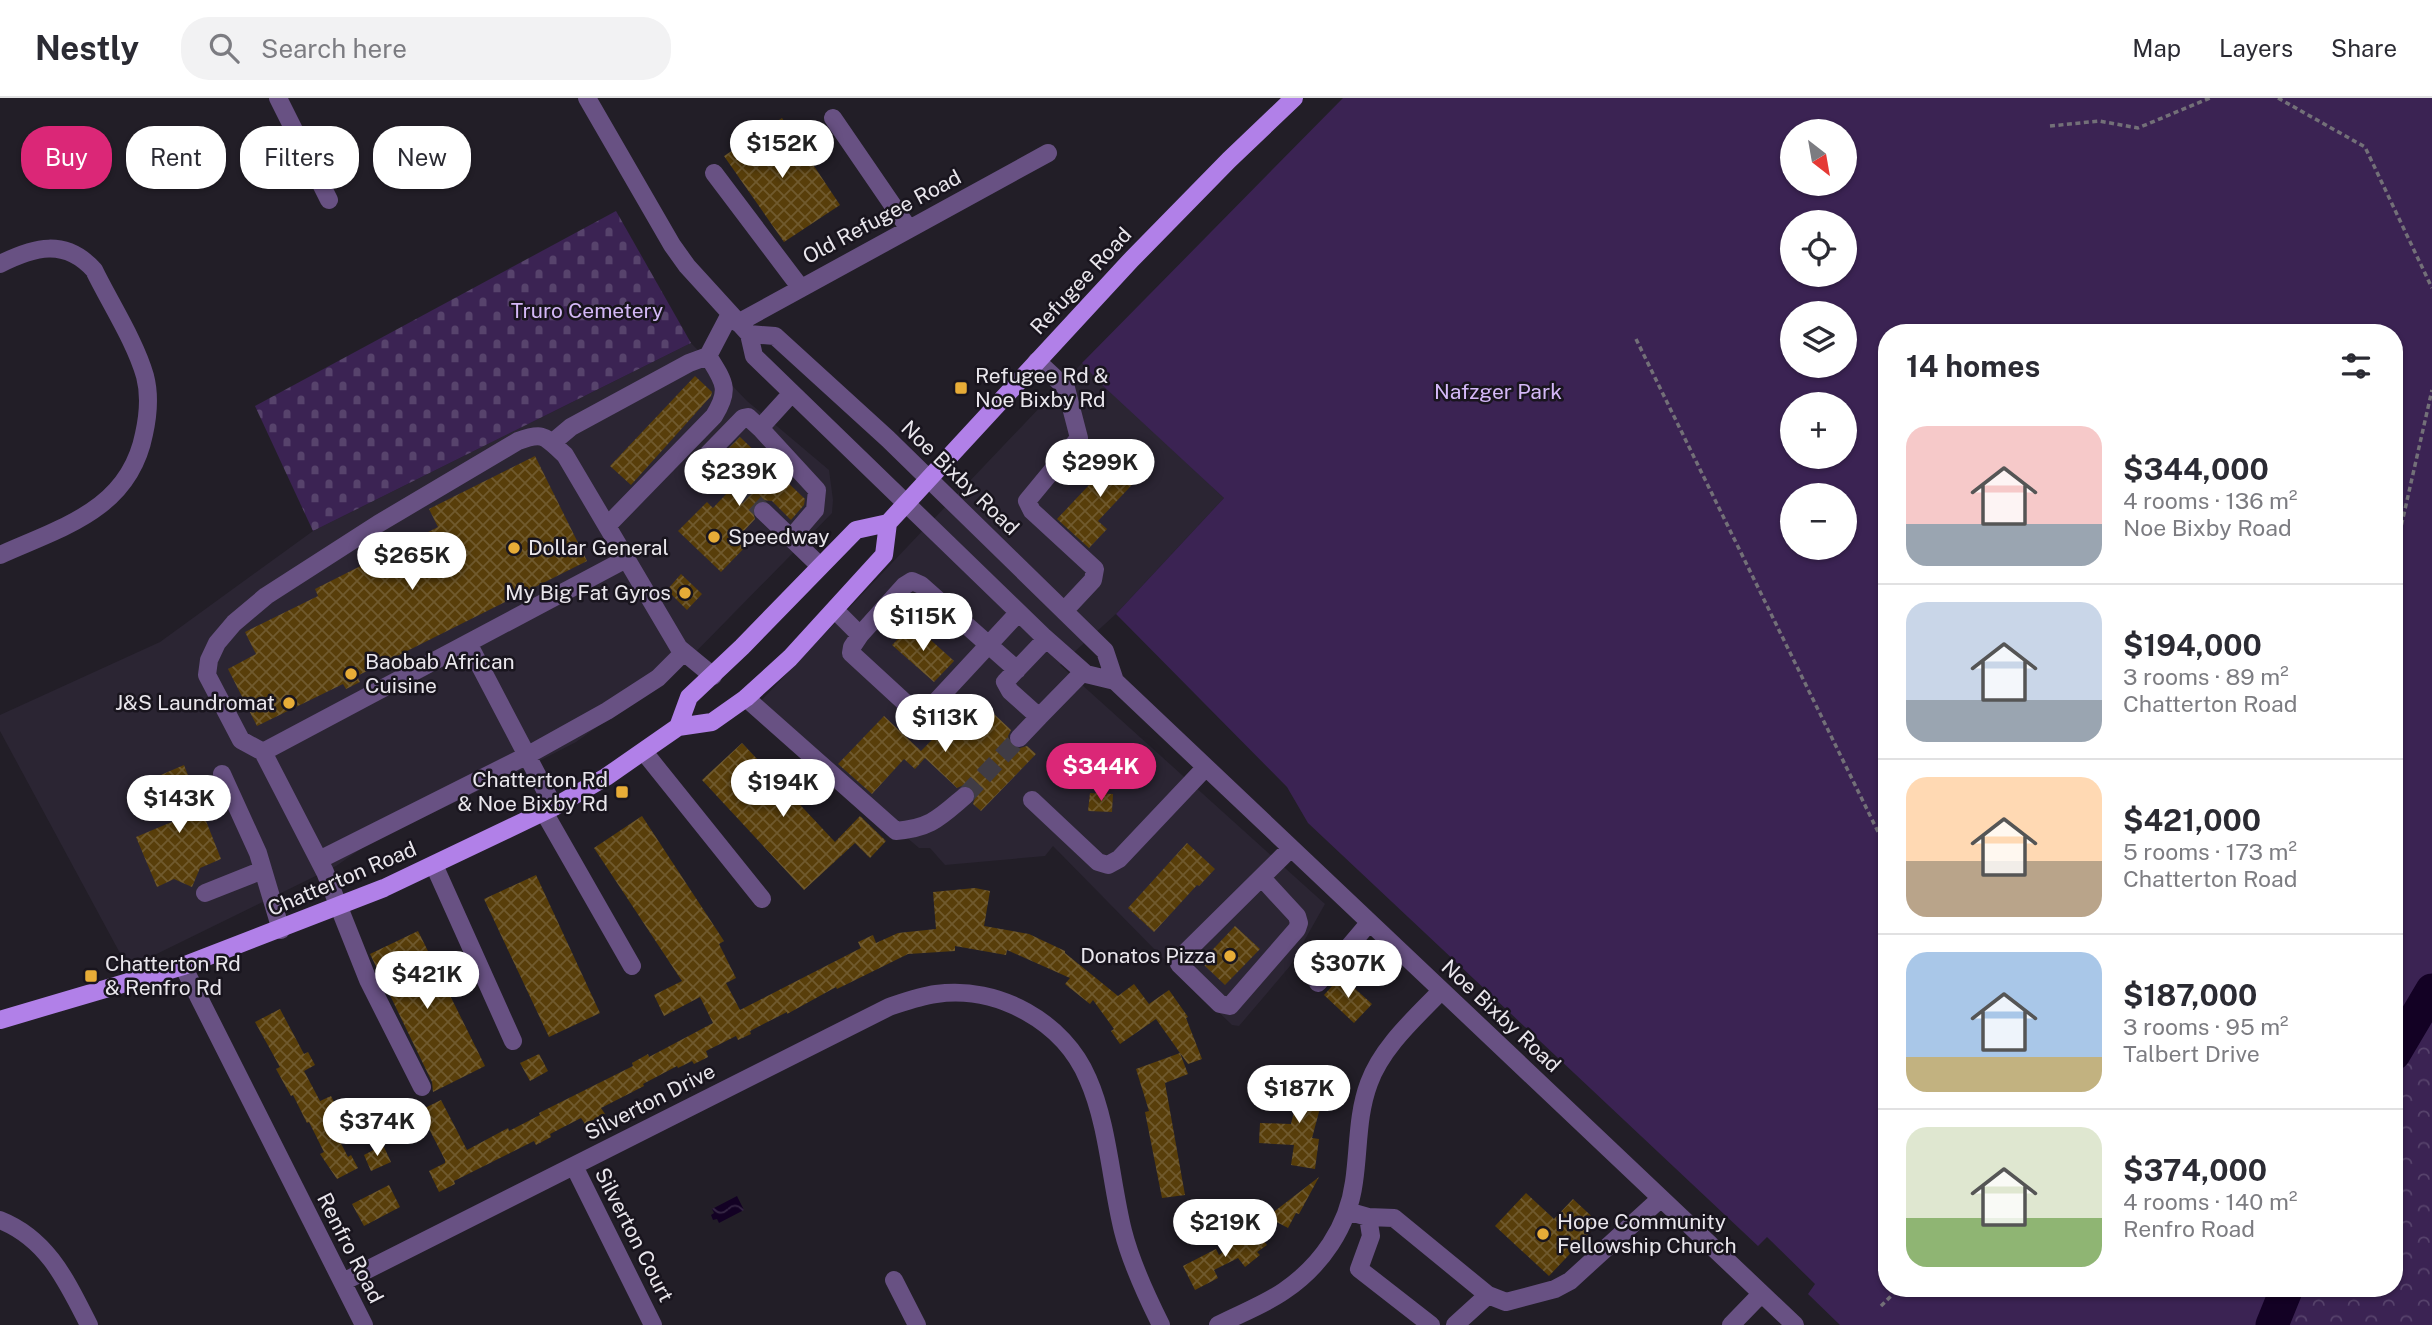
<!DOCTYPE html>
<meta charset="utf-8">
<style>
:root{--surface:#fff;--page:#f2f2f3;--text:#2b2b33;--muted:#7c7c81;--line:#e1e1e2;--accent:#db2777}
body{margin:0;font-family:"Public Sans",sans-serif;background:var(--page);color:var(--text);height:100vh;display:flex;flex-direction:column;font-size:26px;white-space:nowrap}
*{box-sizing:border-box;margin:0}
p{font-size:23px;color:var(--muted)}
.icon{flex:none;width:38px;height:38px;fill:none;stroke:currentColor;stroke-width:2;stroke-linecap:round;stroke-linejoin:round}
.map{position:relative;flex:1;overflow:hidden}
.sheet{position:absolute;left:1878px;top:226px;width:525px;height:973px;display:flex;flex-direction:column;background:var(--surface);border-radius:28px;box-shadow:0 2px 5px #0004}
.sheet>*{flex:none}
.hud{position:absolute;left:21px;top:28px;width:665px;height:63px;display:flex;gap:14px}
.needle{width:46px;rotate:149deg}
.fabs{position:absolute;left:1780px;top:21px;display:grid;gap:14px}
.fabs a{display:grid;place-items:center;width:77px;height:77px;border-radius:50%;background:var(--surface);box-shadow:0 2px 5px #0004;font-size:35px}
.price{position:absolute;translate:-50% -60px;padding:0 16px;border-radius:24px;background:#fff;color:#222;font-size:23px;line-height:46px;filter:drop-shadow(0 2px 4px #0008)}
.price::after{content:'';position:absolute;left:50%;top:42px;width:21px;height:16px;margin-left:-10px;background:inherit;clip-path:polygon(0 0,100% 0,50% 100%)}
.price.selected{background:var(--accent);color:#fff}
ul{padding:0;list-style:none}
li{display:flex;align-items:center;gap:21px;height:175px;padding:0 28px}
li+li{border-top:2px solid var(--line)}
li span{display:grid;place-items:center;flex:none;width:196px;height:140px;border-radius:21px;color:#555}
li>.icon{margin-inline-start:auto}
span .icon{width:84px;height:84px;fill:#fffc;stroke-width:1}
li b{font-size:30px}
h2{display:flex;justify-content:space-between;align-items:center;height:84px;padding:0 28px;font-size:30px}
.pill{padding:0 24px;border-radius:28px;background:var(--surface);box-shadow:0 2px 5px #0004;font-size:24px;line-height:63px}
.pill.selected{background:var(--accent);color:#fff}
header{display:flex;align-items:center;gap:42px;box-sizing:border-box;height:98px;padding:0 35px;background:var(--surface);border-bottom:2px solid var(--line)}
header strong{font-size:33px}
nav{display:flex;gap:38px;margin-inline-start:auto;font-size:24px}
.search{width:490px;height:63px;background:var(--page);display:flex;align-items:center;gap:18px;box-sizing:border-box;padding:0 24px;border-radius:28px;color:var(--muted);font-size:26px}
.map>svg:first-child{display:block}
.built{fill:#2b2533}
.forest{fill:url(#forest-crowns)}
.cemetery{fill:url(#cemetery-stones)}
.green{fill:#3b2353;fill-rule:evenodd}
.water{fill:url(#water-waves)}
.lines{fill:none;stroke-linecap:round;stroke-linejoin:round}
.river{stroke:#130124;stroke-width:33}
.building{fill:url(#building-cross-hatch)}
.minor-tunnel{stroke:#403c45;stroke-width:18;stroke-dasharray:18 9;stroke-linecap:butt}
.path{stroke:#737078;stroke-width:3.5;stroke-dasharray:5 3.5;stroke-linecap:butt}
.minor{stroke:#685183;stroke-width:18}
.major{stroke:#b180e8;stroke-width:18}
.poi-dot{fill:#e7ac37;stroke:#19151e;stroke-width:2.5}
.labels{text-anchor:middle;stroke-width:5;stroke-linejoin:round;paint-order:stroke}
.street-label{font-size:21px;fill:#e9e6ec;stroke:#19151e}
.park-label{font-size:21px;fill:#d4b8f7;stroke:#19151e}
.poi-label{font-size:21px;fill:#e9e6ec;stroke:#19151e;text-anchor:start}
</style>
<header>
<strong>Nestly</strong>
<div class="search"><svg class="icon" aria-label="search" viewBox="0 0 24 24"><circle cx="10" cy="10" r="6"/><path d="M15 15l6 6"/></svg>Search here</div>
<nav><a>Map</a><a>Layers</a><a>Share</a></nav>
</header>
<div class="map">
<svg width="2432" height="1227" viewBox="0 0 2432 1227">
<defs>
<pattern id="forest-crowns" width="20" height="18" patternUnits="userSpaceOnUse" patternTransform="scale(1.75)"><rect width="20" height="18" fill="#3b2353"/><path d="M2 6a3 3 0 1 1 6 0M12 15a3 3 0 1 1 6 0" fill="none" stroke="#57436c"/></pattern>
<pattern id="cemetery-stones" width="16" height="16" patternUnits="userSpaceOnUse" patternTransform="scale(1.75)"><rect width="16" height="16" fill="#3b2353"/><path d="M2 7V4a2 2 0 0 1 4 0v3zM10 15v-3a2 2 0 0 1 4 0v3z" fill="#57436c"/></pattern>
<pattern id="water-waves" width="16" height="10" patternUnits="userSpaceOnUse" patternTransform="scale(1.75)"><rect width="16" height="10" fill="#130124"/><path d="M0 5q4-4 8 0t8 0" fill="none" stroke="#352644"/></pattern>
<pattern id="building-cross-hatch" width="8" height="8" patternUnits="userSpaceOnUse" patternTransform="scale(1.75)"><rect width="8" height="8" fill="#583e0a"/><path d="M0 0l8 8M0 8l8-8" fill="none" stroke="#705a2e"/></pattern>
</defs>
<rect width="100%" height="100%" fill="#221e27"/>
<path class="built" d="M691 245 747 303 829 372 833 402 832 415 680 570 576 644 518 674 368 746 336 768 128 870 0 633V617L160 544 313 433Z
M1082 265 1224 400 1116 516 1060 567 1325 806 1290 868 1239 928 1232 927 1162 859 1053 748 1045 758 945 767 930 750H919L755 609Z"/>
<path class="forest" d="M2432 892V1227H2272L2287 1190H2394V956Z"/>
<path class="cemetery" d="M616 113 691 245 313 433 255 308Z"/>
<path class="green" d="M1343 0H2432V892L2394 956V234H1886V1190H2287L2272 1227H1840L1808 1196 1815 1186 1767 1139 1758 1148 1308 725 1287 689 1116 516 1224 400 1100 285 1082 265ZM1844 33V86H1792V33ZM1844 124V177H1792V124ZM1844 215V268H1792V215ZM1844 306V359H1792V306ZM1844 397V450H1792V397Z"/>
<path class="water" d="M737 1098 744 1112 719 1125 717 1121 713 1122 711 1117 714 1115 712 1111Z"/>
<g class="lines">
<path class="river" d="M2394 956 2432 892
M2272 1227 2287 1190"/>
</g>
<path class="building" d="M782 20 840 107 784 144 724 58Z
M695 278 712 294 711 298 631 387 610 368Z
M740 339 805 401 804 407 791 422 772 403 761 402 755 405 752 411 755 421 741 436 749 445 721 474 678 433 707 404 713 410 727 395 737 398 743 395 746 389 743 379 745 377 723 356Z
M1122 352 1144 374 1098 423 1107 431 1089 450 1057 421Z
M535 358 587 463 357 578 360 584 346 591 343 586 257 628 228 571 256 556 245 534 318 498 315 491 438 429 429 411Z
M681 476 702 496 687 512 667 492Z
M913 526 954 563 934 584 892 547Z
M975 598 1011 632 1008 638 1011 648 1017 651 1027 648 1036 656 981 713 973 706 976 697 973 690 964 687 957 690 925 660 915 671 904 661 872 696 838 666 884 618 921 653Z
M742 645 835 744 860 718 886 743 870 760 855 745 804 792 702 682Z
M184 667 221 761 200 770 192 789 174 781 157 789 136 739 174 723 156 679Z
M1090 695 1113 696 1112 714 1088 713Z
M642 718 724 843 719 846 736 880 726 885 740 912 861 850 858 844 873 837 876 845 898 835 936 831 933 794 975 790 990 793 984 828 1029 836 1065 853V855L1118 898 1134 886 1149 906 1169 892 1188 919 1186 920 1202 961 1188 966 1180 955 1188 976 1165 985 1185 1097 1162 1100 1145 1014 1149 1013 1136 971 1180 955 1156 921 1120 946 1111 933 1114 931 1093 902 1090 906 1065 886 1070 880 1007 852 1006 857 955 848V853L908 856 837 891 836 889 787 916V914L750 933 751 936 738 942 736 938 706 953 708 959 694 966 692 963 678 970 677 968 643 986 644 988 601 1010 605 1016 585 1026 581 1020 550 1036 551 1039 536 1047 534 1043 454 1083 455 1086 439 1094 429 1073 445 1065V1062L425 1023 430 1020 425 1010 441 1002 467 1052 508 1030 509 1033 540 1017 539 1015 633 968 632 965 648 956 649 959 713 925 700 899 664 918 654 897 682 883 594 750Z
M1187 745 1215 771 1199 788 1197 787 1154 834 1128 810Z
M536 777 600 915 549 939 484 801Z
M1235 828 1260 851 1225 887 1201 864Z
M418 833 485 968 433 994 432 984 370 856Z
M1341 878 1372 906 1354 925 1324 897Z
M280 911 304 956 308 954 315 967 304 973 320 1003 331 998 344 1025 333 1030 348 1059 351 1057 358 1070 337 1081 320 1056 324 1054 309 1024 307 1025 293 997 291 998 276 971 280 969 255 924Z
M539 956 548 973 530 983 520 965Z
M1302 979 1327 984 1312 1040 1319 1041 1315 1071 1291 1067 1294 1047 1259 1045 1260 1025 1291 1026Z
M383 1047 391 1064 371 1073 364 1057Z
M1319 1079 1299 1116 1296 1115 1288 1130 1267 1119Z
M389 1087 400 1109 364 1128 352 1106Z
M1526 1095 1554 1121 1573 1101 1599 1125 1549 1178 1495 1128Z
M1254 1129 1267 1147 1257 1154 1260 1157 1245 1169 1238 1160 1214 1172 1218 1180 1195 1192 1183 1168 1216 1151 1219 1157Z"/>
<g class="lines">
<path class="minor-tunnel" d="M735 387 763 413
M965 698 1019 640"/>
<path class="path" d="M2278 0 2365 49 2432 190
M2050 28 2099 23 2138 30 2210 0
M1636 241 1886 750
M2394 460 2432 292
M1886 1083 1879 1116 1886 1123
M2078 1190 2109 1192 2119 1190
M1881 1208 1899 1190"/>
<path class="minor" d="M278 0 329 102
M587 0 672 147 687 168 749 236 754 258 1043 538 1086 576 1115 583
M833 20 909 131
M714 75 800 189
M0 166C34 149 65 140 94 172 110 205 135 243 145 278 150 297 148 318 144 336 129 412 62 429 0 457
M738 225 1048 55
M749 236 775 238 888 341 1105 553 1115 583 1795 1227
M1037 263 1066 290 1079 340 1027 403 1032 413 1095 471 1093 482 1064 513
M791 296 760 330 817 392 815 412 791 440 820 468
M552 345 571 329 689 265 708 258 730 216
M735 387 706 358 743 320 748 319 760 330
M763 413 791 440
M607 428 714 318C731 291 724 284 708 258
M835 512 860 537 852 549 851 555 913 612 929 611 1018 515
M860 537 904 488 912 483 921 487 1017 572
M1046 541 1005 584 1010 593 1039 619 1083 574
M468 545 554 709
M746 600 896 733C931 730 939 720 965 698
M1019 640 1039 619
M263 654 626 461
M644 654 762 801
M222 676 258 755 281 832
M1032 702 1098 764 1108 767 1119 761 1205 670
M544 714 632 868
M319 762 528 657 607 613 658 580 684 554
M434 767 513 943
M1262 780 1297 818 1299 825 1297 831 1230 908 1220 906 1179 866 1184 856 1290 751
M205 795 263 772
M183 868 364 1227
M1318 885 1369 825
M422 989 368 882 325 774 263 654 241 642 207 577 209 562 217 545 234 525 266 498 378 426 518 343C545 333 545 339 565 357L679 550 713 578
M574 1068 653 1227
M1347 1113 1368 1119 1394 1120 1488 1197 1506 1204 1555 1191 1570 1183 1660 1101
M1368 1119 1371 1138 1359 1171 1431 1227
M0 1122C48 1141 67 1184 89 1227
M894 1182 917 1227
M343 1184 889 909C904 904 920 898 936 896 998 887 1064 924 1088 981 1108 1026 1111 1085 1123 1133 1131 1165 1146 1197 1161 1227
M1218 1227C1239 1216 1264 1207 1284 1193 1321 1168 1348 1129 1354 1084 1359 1050 1357 1017 1369 985 1382 949 1415 920 1441 893
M1455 1227 1488 1197
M1731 1227 1761 1196"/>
<path class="major" d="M678 629 689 599 742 549 856 432 888 425
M0 922 183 868 384 790 554 709 606 679 678 629 712 624 746 600 790 560 884 457 888 425 1132 161 1229 62 1294 0"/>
</g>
<g class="poi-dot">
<rect x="954" y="283" width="14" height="14" rx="3.5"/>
<circle cx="714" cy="439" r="7"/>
<circle cx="514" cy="450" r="7"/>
<circle cx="685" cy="495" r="7"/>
<circle cx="351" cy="576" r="7"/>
<circle cx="289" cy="605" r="7"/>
<rect x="615" y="687" width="14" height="14" rx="3.5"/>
<circle cx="1230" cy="858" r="7"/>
<rect x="84" y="871" width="14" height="14" rx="3.5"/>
<circle cx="1543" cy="1136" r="7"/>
</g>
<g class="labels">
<g class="street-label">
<text transform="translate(882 119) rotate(-28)" y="7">Old Refugee Road</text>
<text transform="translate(1081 183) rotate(-47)" y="7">Refugee Road</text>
<text transform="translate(960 380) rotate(44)" y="7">Noe Bixby Road</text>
<text transform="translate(342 781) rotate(-23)" y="7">Chatterton Road</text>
<text transform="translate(1501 918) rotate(43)" y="7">Noe Bixby Road</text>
<text transform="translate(650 1004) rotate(-27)" y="7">Silverton Drive</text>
<text transform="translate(634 1137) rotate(63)" y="7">Silverton Court</text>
<text transform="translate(350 1150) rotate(63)" y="7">Renfro Road</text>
</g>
<g class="park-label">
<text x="587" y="220">Truro Cemetery</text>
<text x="1498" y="301">Nafzger Park</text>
</g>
<g class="poi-label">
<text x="975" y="285">Refugee Rd &amp;<tspan x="975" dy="24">Noe Bixby Rd</tspan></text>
<text x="728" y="446">Speedway</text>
<text x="528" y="457">Dollar General</text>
<text x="671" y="502" text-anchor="end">My Big Fat Gyros</text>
<text x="365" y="571">Baobab African<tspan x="365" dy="24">Cuisine</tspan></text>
<text x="275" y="612" text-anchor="end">J&amp;S Laundromat</text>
<text x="608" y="689" text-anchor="end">Chatterton Rd<tspan x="608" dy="24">&amp; Noe Bixby Rd</tspan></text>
<text x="1216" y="865" text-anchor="end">Donatos Pizza</text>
<text x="105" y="873">Chatterton Rd<tspan x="105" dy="24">&amp; Renfro Rd</tspan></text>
<text x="1557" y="1131">Hope Community<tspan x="1557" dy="24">Fellowship Church</tspan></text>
</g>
</g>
</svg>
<div class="fabs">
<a><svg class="needle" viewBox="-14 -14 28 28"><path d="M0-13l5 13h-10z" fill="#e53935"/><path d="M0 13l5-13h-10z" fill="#7c7c81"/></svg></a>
<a><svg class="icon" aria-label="locate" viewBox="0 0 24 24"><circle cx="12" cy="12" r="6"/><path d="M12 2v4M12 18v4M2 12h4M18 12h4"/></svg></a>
<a><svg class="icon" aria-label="layers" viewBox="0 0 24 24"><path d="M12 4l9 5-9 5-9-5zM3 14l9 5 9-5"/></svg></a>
<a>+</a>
<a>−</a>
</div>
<b class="price" style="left:782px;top:82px">$152K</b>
<b class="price" style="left:1100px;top:401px">$299K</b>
<b class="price" style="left:739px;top:410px">$239K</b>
<b class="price" style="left:412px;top:494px">$265K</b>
<b class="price" style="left:923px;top:555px">$115K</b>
<b class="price" style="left:945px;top:656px">$113K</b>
<b class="price selected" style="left:1101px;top:705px">$344K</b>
<b class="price" style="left:783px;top:721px">$194K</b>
<b class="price" style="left:179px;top:737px">$143K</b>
<b class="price" style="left:1348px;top:902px">$307K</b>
<b class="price" style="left:427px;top:913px">$421K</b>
<b class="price" style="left:1299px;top:1027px">$187K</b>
<b class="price" style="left:377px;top:1060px">$374K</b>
<b class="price" style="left:1225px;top:1161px">$219K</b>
<div class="hud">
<a class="pill selected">Buy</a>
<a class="pill">Rent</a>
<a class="pill">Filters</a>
<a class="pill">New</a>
</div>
<section class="sheet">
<h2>14 homes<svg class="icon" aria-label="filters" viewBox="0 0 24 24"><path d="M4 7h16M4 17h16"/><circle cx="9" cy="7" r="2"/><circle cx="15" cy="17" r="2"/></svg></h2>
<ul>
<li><span style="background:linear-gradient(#f6c9c9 70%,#9aa5b1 0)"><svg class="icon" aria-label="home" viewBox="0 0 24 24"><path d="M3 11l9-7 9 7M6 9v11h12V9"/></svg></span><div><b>$344,000</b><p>4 rooms · 136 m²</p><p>Noe Bixby Road</p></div></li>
<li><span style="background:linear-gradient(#c9d6e8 70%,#9aa5b1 0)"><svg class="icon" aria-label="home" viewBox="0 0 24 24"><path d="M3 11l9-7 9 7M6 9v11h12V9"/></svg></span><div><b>$194,000</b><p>3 rooms · 89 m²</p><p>Chatterton Road</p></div></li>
<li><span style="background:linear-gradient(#ffd9b3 60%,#b9a48a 0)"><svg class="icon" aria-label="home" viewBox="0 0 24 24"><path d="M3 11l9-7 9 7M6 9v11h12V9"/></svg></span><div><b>$421,000</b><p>5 rooms · 173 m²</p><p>Chatterton Road</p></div></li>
<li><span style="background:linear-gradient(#a9c7e8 75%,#c2b280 0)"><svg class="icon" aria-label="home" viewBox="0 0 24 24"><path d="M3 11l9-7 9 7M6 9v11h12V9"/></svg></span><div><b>$187,000</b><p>3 rooms · 95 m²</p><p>Talbert Drive</p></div></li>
<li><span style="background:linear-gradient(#dfe7d0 65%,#8fb573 0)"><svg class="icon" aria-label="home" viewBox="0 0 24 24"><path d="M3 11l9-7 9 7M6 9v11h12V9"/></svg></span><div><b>$374,000</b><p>4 rooms · 140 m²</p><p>Renfro Road</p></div></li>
</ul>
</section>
</div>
